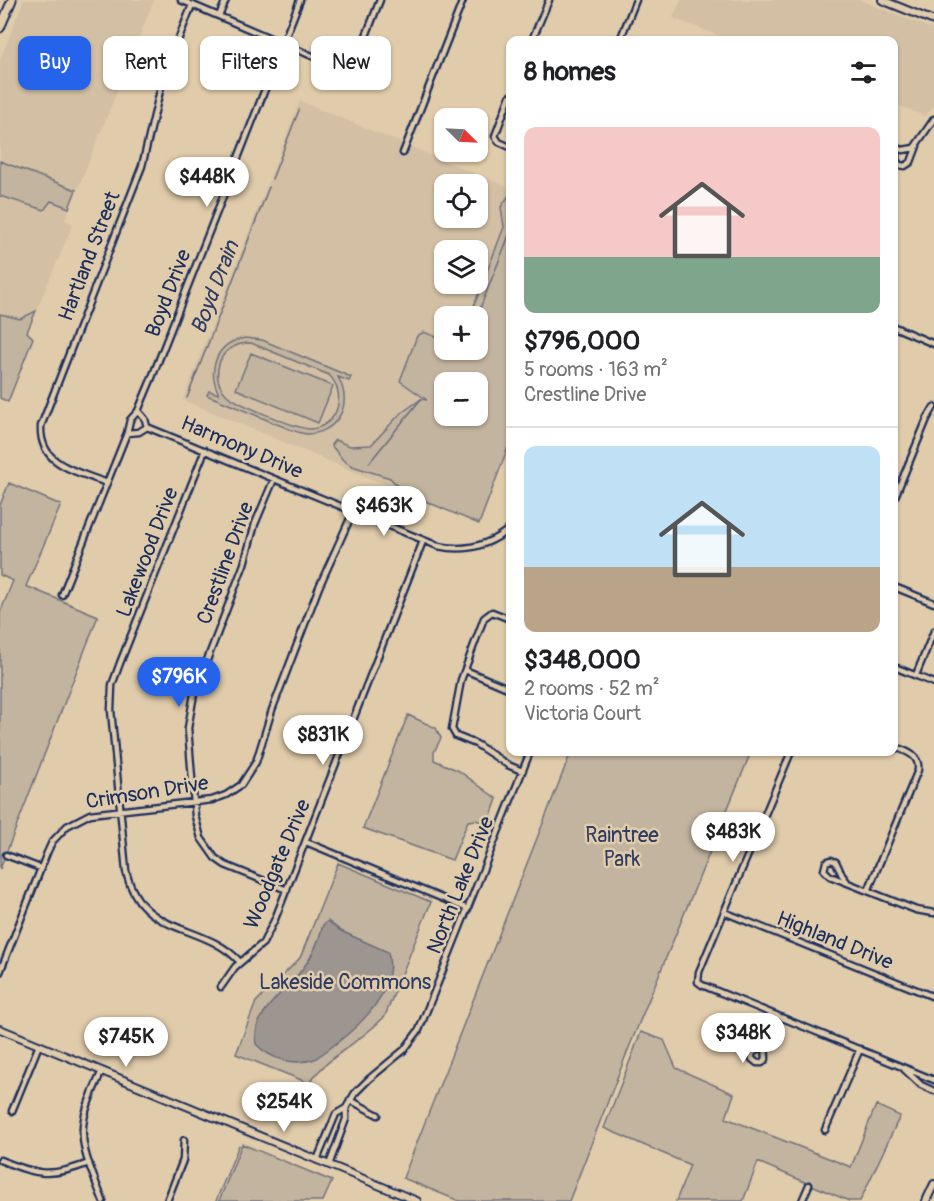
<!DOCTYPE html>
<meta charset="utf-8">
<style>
:root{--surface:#fff;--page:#f6f6f6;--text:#202124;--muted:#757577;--line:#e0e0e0;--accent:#2563eb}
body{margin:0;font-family:Pangolin,sans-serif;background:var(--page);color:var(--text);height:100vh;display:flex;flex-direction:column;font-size:22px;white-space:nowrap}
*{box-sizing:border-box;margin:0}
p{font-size:20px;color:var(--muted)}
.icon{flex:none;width:33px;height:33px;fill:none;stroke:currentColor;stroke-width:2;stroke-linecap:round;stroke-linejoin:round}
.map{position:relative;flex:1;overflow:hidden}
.sheet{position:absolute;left:506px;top:36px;width:392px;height:720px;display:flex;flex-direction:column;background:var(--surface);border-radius:12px;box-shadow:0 2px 4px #0004}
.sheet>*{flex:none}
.banner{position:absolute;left:18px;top:36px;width:398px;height:54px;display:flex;gap:12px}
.needle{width:39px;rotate:114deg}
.tools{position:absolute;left:434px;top:108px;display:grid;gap:12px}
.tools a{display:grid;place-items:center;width:54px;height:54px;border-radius:12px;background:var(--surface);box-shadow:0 2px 4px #0004;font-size:30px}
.price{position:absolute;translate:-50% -51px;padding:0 14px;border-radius:21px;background:#fff;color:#222;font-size:20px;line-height:39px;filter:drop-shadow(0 2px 3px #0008)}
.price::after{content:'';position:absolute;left:50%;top:36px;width:18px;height:14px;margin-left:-9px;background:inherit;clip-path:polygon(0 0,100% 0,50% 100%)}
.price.selected{background:var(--accent);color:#fff}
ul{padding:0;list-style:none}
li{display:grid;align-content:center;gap:12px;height:318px;padding:0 18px}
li+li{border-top:2px solid var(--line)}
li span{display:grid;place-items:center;height:186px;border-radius:12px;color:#555}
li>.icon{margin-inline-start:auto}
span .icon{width:108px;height:108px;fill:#fffc;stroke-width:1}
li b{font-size:26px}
h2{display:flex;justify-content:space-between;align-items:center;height:72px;padding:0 18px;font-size:26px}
.pill{padding:0 21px;border-radius:12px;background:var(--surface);box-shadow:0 2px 4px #0004;font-size:21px;line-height:54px}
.pill.selected{background:var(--accent);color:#fff}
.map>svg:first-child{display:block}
.built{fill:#d2bfa4;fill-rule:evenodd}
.green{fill:#c3b49f;stroke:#6f727e;stroke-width:1.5;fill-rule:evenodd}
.water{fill:#9d9590;stroke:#696c7c;stroke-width:1.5}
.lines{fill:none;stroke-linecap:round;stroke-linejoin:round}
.stream{stroke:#696c7c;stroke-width:1.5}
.street-casing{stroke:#1b2f5e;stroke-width:9}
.secondary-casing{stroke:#1b2f5e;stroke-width:10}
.primary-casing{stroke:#1b2f5e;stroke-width:11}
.street{stroke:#e0cbaa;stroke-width:4.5}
.secondary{stroke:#e0cbaa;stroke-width:6}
.primary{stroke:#e0cbaa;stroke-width:7}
.labels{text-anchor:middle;stroke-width:5;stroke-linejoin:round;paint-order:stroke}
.street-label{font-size:21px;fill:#1b2f5e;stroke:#e0cbaa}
.park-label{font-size:21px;fill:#2c3c64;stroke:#e0cbaa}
.water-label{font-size:22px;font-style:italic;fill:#2e3e66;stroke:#e0cbaa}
</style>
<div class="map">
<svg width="934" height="1201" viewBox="0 0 934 1201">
<rect width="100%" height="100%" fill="#e0cbaa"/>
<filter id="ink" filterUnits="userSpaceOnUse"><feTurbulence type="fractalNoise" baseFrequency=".0167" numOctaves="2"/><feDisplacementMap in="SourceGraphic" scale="12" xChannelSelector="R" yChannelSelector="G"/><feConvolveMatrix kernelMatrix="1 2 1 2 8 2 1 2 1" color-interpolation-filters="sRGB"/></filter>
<g filter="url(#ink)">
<path class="built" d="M24 0H154L65 220 73 224 36 311 20 319 0 314V60Z
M681 0H860L934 30V106L925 116 893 103 892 40H731L673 18Z
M300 101 510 188V442L479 524 183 400ZM444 184H477V218H444ZM444 250H477V284H444ZM444 316H477V350H444ZM444 382H477V416H444Z"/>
<path class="green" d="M0 161 76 190 69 208 51 201 44 210 0 196Z
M510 194V442L479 524 404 492 390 478 352 466 343 460 331 445 335 440 350 446 371 445 400 414 421 399 427 400 400 381 417 336 424 332 444 340V350L475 351 480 348 477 345V316H470L504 227 501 207ZM444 382H477V416H444Z
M36 311 27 332 33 338 8 402 0 398V314L20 319Z
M245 338 262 340 351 377 349 381 338 377C345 390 347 404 339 417 332 428 320 434 307 434 295 433 283 426 272 422 250 413 229 404 207 395L209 391 219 394C206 369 217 342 245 338ZM251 343 329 375C347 393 339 427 310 429 298 429 234 403 226 394 218 386 216 375 219 364 223 350 236 343 251 343Z
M251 353 333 386 318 423 236 389Z
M9 483 61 505 26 586 98 616 0 869V613L13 581 0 575V505Z
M408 715 436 728 441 738 434 752V760L459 771 497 799 488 824 476 820 468 821 452 860 363 828Z
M571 752H751L628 1050 569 1201H459L403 1178Z
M338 863 431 902 385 1016C362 1041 328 1056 309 1083L236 1054 256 1002 300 958Z
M641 1032 664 1040 676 1068 734 1094 726 1118 851 1167 876 1105 900 1116 860 1201H849L758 1162 743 1201H676L690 1165 604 1128Z
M242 1144 332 1181 323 1201H219Z"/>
<path class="water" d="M328 921 341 931 388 952C400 997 347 1037 315 1059 295 1066 271 1060 256 1044 251 1012 288 990 304 967 314 954 319 940 323 925Z"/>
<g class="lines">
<path class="stream" d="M272 179 299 110
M477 316 510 233
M187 398 269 187
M369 463 421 399
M216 1201 239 1145"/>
<g class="street-casing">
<path id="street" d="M181 0 345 70 355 64 380 0
M219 16 226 0
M532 40 549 0
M620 40 636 0
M510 96 495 136 499 142 510 147
M892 146 903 150 914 148 934 119
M896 148V159L899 165 905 166 911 162 917 146
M403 153 463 0
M892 326 934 344
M147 427 438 546C465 552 489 546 510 528
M127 433 139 432 147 427 145 419 138 411
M205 450 120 663 112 685 111 710 126 871C141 938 203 921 240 962
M274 479 255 524 244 564 194 694 188 728 195 816 201 838 215 858 225 865 287 890
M107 483C77 471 39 466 41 426L142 166 163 78 192 5
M892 504 927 419 934 407
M892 586 934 603
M62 595 127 433 130 420 138 411 151 380 300 0
M510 619 492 612 484 618 461 680 452 729 456 736 476 744 508 765 522 771
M892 666 934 683
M465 670 510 689
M916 675 934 631
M791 752 699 972 698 982 702 985 934 1080
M306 842 468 909
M6 855 40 868
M848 883 842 875 836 862 831 860 826 862 824 870 830 876 916 910 934 913
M868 891 918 770C920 754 905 751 892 746
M724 912 934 997
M0 972 47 853 52 842 67 826 90 814 212 800 226 795 241 785 256 762 272 710 319 587 353 512
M221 987 235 967 263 943 275 919 423 541
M765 1042 766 1059 762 1063H757L752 1059V1054L765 1042 776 1015
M904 1069 921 1085 934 1091
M102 1071C95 1086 87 1103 84 1119 78 1148 94 1175 103 1201
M350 1100 378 1115
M12 1111 39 1045
M825 1130 860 1049
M0 1160C38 1175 50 1178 89 1163
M317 1160 336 1114 346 1108 355 1093 369 1079 404 1050 419 1030 530 752
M329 1165 346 1119V1108
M167 1201 183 1160 184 1140
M802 1201 809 1185"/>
</g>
<g class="secondary-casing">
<path id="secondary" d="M882 0 934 21
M0 1029 417 1201
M926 1201 934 1184"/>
</g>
<g class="primary-casing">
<path id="primary" d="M0 28 12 0"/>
</g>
<use href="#street" class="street"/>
<use href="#secondary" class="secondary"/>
<use href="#primary" class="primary"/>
</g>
</g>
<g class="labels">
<g class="street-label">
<text transform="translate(89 256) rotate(-69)" y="7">Hartland Street</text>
<text transform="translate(168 293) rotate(-69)" y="7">Boyd Drive</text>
<text transform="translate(242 447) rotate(23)" y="7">Harmony Drive</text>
<text transform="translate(147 552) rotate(-69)" y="7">Lakewood Drive</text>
<text transform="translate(225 563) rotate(-70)" y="7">Crestline Drive</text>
<text transform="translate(147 792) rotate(-9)" y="7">Crimson Drive</text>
<text transform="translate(277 864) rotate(-67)" y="7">Woodgate Drive</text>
<text transform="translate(460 885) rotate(-68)" y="7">North Lake Drive</text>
<text transform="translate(835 940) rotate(22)" y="7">Highland Drive</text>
</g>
<g class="park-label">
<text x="622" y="842">Raintree<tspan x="622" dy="24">Park</tspan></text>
<text x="345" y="989">Lakeside Commons</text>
</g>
<g class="water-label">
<text transform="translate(214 287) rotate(-69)" y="8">Boyd Drain</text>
</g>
</g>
</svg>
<div class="tools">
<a><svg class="needle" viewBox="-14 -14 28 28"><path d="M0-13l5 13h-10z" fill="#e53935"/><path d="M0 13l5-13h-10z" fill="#757577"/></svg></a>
<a><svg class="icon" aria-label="locate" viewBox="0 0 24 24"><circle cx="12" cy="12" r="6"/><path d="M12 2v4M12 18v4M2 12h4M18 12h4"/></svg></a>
<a><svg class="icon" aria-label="layers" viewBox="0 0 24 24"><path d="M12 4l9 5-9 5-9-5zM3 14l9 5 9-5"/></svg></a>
<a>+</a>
<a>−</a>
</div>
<b class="price" style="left:207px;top:208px">$448K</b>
<b class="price" style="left:384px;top:537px">$463K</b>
<b class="price selected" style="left:179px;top:708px">$796K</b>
<b class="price" style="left:323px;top:766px">$831K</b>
<b class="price" style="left:733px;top:863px">$483K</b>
<b class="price" style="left:743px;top:1064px">$348K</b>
<b class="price" style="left:126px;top:1068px">$745K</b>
<b class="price" style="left:284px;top:1133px">$254K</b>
<div class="banner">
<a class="pill selected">Buy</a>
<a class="pill">Rent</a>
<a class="pill">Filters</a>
<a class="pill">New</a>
</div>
<section class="sheet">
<h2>8 homes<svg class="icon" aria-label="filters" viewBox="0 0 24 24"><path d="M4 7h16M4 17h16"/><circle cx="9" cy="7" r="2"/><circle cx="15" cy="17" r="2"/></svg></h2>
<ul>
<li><span style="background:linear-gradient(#f6c9c9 70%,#7fa58c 0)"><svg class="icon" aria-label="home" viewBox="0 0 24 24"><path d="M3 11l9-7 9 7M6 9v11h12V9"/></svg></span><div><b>$796,000</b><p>5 rooms · 163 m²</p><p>Crestline Drive</p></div></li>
<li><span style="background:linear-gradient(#bfe0f5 65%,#b9a48a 0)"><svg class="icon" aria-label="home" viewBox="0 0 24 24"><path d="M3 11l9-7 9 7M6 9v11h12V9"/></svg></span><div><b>$348,000</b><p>2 rooms · 52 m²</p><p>Victoria Court</p></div></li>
</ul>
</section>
</div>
